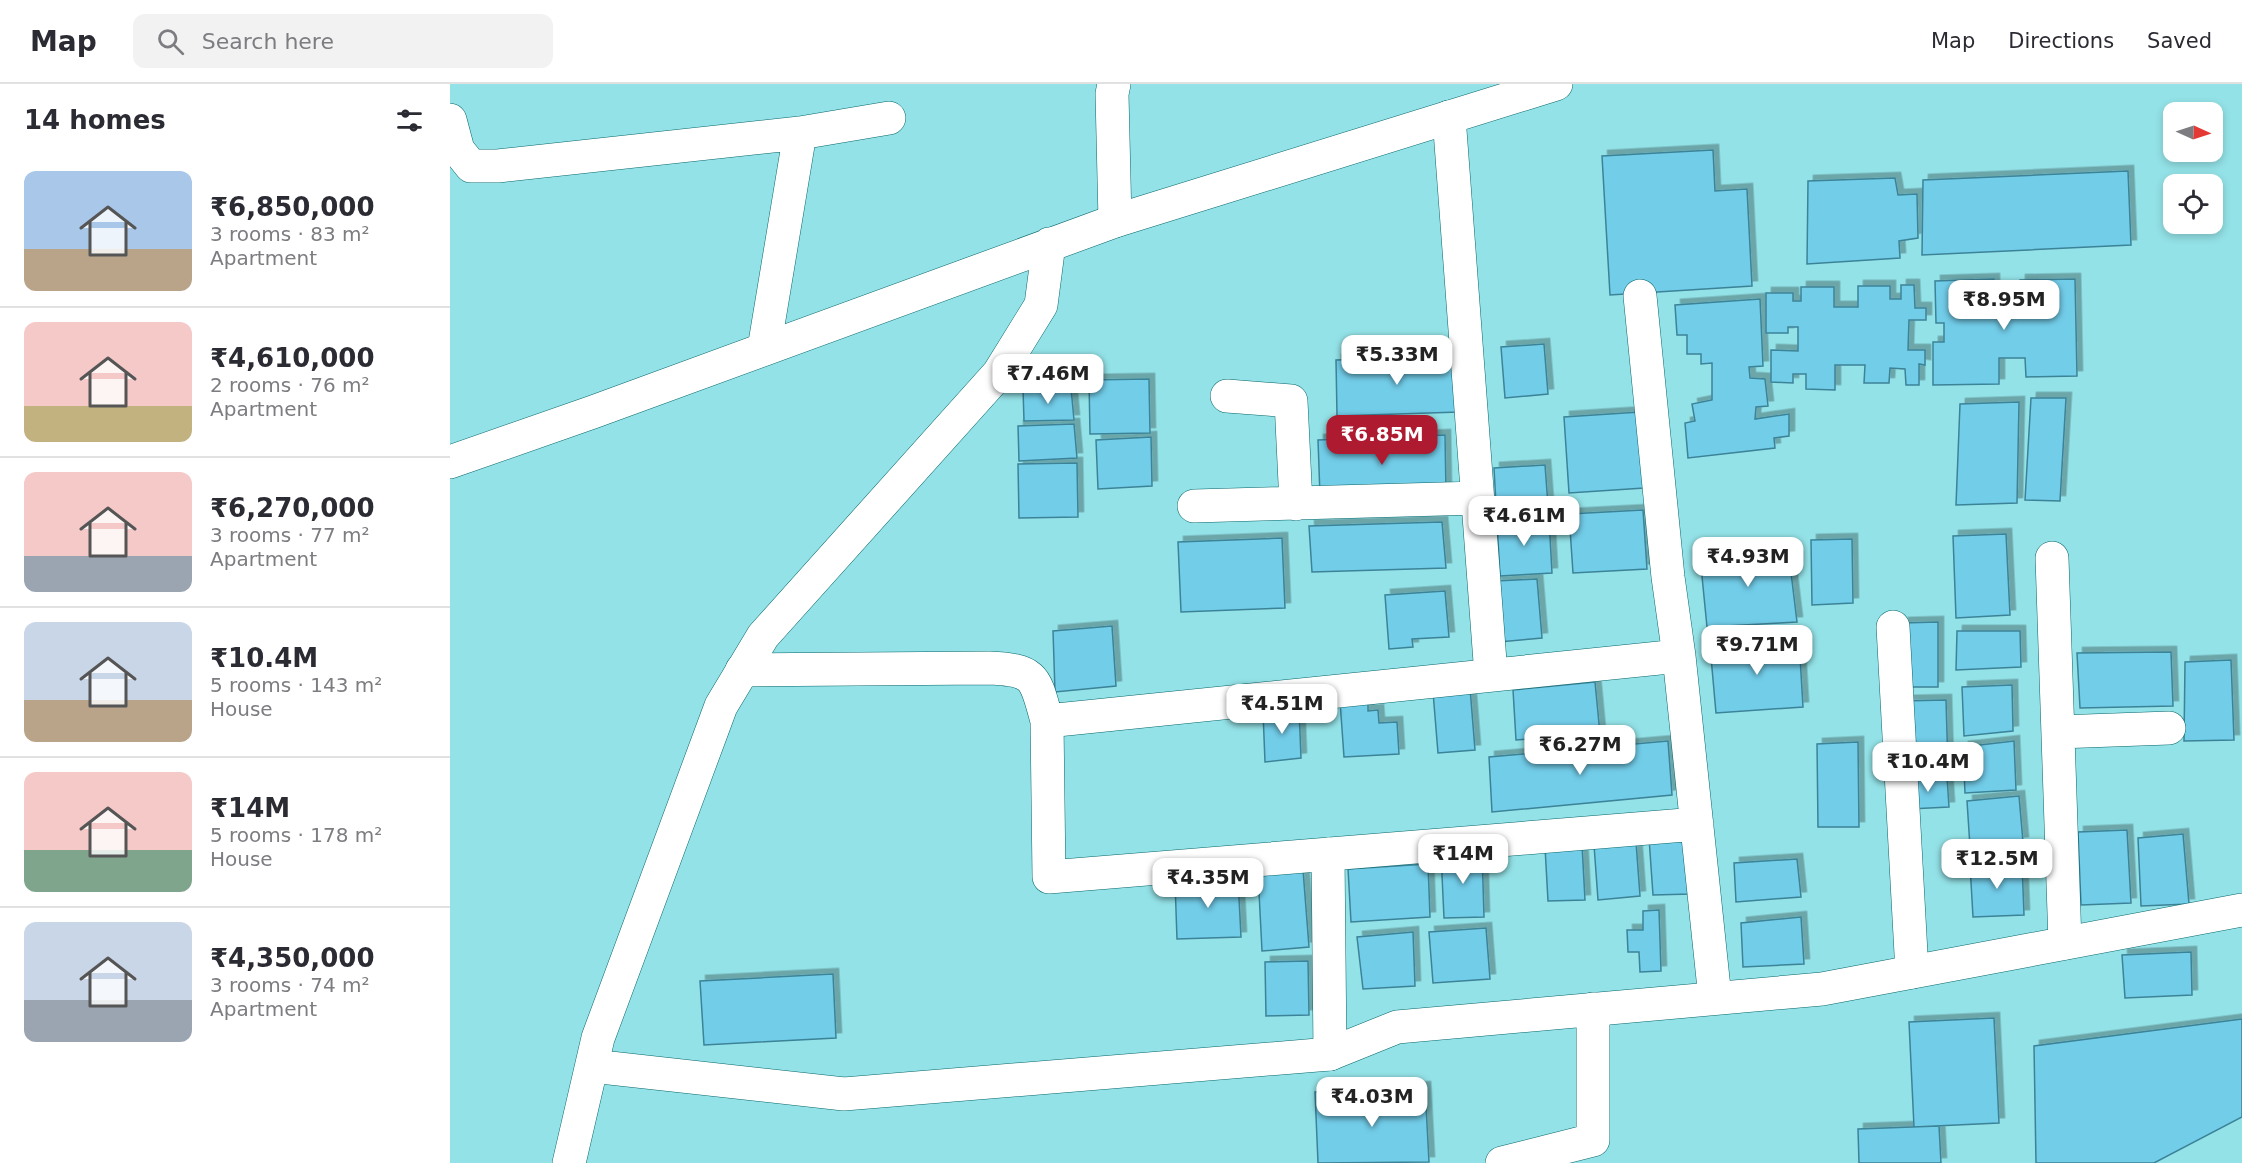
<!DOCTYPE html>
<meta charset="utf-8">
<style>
:root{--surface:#fff;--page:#f2f2f3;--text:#2b2b33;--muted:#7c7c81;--line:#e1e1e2;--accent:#ae1a30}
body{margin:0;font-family:"DejaVu Sans",sans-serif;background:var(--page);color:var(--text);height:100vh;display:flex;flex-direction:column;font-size:22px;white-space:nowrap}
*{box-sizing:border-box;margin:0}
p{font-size:20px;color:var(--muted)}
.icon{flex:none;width:33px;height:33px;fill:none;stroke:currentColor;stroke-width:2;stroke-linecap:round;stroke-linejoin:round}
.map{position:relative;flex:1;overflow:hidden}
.panel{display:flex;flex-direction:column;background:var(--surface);width:450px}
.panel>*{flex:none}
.needle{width:39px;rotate:93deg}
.buttons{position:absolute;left:1713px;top:18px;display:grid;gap:12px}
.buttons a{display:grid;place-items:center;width:60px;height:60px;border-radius:12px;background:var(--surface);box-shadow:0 3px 9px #0003;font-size:30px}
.price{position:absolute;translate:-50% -51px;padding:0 14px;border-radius:12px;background:#fff;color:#222;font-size:20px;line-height:39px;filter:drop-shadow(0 2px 3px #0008)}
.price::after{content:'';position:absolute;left:50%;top:36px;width:18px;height:14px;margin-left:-9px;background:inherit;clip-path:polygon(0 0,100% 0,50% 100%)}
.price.current{background:var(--accent);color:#fff}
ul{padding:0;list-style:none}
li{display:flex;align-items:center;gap:18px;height:150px;padding:0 24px}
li+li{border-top:2px solid var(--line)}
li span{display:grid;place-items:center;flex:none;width:168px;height:120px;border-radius:12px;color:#555}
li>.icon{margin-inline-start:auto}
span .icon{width:72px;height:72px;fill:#fffc;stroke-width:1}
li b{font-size:26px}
h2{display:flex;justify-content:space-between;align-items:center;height:72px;padding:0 24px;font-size:26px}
header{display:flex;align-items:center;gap:36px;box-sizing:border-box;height:84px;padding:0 30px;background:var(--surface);border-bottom:2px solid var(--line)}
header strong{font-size:28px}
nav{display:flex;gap:33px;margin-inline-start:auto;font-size:21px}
.search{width:420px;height:54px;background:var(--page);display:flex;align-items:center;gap:15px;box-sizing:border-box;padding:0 21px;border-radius:12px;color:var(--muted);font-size:22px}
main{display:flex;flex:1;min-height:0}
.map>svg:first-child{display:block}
.building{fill:#72cde9;stroke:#3c8398;stroke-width:1.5;filter:url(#shadow)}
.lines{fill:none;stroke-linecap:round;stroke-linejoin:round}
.minor-casing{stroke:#06676b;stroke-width:34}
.tertiary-casing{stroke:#06676b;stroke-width:34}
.minor{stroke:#fff;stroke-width:33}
.tertiary{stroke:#fff;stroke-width:33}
</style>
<header>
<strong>Map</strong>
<div class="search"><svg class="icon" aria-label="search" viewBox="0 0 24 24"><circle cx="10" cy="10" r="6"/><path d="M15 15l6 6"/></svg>Search here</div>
<nav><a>Map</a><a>Directions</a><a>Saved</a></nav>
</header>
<main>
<section class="panel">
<h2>14 homes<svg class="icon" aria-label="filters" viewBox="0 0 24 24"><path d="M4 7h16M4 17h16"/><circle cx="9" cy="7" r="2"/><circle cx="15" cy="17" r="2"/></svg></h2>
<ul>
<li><span style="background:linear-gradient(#a9c7e8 65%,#b9a48a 0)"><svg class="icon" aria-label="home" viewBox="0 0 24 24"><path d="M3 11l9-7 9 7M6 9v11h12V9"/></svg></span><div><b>₹6,850,000</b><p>3 rooms · 83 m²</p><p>Apartment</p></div></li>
<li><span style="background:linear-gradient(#f6c9c9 70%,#c2b280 0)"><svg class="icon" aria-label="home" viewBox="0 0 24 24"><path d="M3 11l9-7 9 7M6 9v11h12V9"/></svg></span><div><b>₹4,610,000</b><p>2 rooms · 76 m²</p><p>Apartment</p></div></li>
<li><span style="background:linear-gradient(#f6c9c9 70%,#9aa5b1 0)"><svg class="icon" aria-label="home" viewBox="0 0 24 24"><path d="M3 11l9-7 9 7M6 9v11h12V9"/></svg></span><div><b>₹6,270,000</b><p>3 rooms · 77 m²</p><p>Apartment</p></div></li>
<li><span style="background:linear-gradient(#c9d6e8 65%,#b9a48a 0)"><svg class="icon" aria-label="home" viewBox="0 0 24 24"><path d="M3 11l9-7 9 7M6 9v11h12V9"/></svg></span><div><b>₹10.4M</b><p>5 rooms · 143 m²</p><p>House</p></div></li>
<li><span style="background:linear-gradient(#f6c9c9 65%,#7fa58c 0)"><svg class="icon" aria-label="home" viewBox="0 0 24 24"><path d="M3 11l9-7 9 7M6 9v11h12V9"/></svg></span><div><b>₹14M</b><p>5 rooms · 178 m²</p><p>House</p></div></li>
<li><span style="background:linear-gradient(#c9d6e8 65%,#9aa5b1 0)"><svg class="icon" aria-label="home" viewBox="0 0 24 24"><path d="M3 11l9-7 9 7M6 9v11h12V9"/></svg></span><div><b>₹4,350,000</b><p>3 rooms · 74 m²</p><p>Apartment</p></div></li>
</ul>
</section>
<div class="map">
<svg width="1792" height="1079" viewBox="0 0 1792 1079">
<defs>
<filter id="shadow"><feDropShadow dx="5.5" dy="-5.5" stdDeviation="0" flood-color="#0004"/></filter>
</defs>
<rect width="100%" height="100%" fill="#93e2e7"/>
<path class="building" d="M1263 66 1265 107 1297 105 1302 202 1160 211 1152 72Z
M1678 87 1681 161 1472 171 1473 96Z
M1445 94 1448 111 1467 110 1468 154 1449 157 1450 174 1357 180 1358 97Z
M1544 195V219H1570V196L1625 195 1627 292 1576 293 1575 274H1549V300L1483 301V258H1494V239H1486L1485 197Z
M1451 201H1464L1465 224H1476V236H1459L1458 266H1475V281L1469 280V301H1456L1455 285 1440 284 1439 299H1414L1415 281H1385V306L1356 305V290H1343V299L1321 298V266L1348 267V243H1338V249H1316V209H1343V217H1351V203H1384V223H1408V202H1440V215H1451Z
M1310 215 1313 282 1299 283 1300 294 1315 295 1318 322 1306 323 1305 335 1339 330V352L1324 354 1325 364 1238 374 1235 339 1245 337 1242 320 1262 316V279L1251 280V270H1237V251H1227L1225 221Z
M1094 260 1098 310 1055 314 1051 263Z
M1008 273 1009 328 887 332 886 276Z
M699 295 700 349 640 350 639 296Z
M621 304 624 336 574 337 573 305Z
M1581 314H1616L1610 417 1575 416Z
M1569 318 1567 419 1506 421 1510 320Z
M1190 328 1194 404 1119 409 1114 333Z
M624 340 627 374 569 377 568 342Z
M995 351 996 408 870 412 868 356Z
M701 353 702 402 648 405 646 356Z
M627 379 628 433 569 434 568 380Z
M1095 381 1099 435 1047 438 1044 384Z
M1193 426 1197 485 1123 489 1119 430Z
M1099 435 1102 489 1050 492 1047 438Z
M992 438 996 484 862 488 859 442Z
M1556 450 1560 531 1506 534 1503 452Z
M832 454 835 524 731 528 728 458Z
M1402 455 1403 519 1362 521 1361 456Z
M1338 464 1347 538 1257 543 1250 472Z
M1087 495 1092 554 1049 558 1046 497Z
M995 507 999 553 962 555 963 563 939 565 935 511Z
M1488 538V603H1454L1453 539Z
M662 542 666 602 605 608 603 547Z
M1507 547H1570L1571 583 1506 586Z
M1349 556 1353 623 1266 629 1260 562Z
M1721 568 1723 622 1630 624 1627 569Z
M1781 576 1784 656 1734 657 1735 578Z
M1145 598 1150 650 1066 656 1063 606Z
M1562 601 1563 647 1514 652 1512 603Z
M1020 604 1025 666 988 669 983 608Z
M918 615V627L928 626 929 639 947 638 949 670 894 673 890 617Z
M1496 616 1498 684 1456 686 1452 617Z
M849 624 851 674 815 678 813 628Z
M1218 657 1222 711 1042 728 1039 673Z
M1564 657 1566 706 1515 709 1513 663Z
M1408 658 1409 743H1368L1367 660Z
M1497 693 1499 723 1460 725 1457 694Z
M1569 712 1573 758 1520 763 1517 717Z
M1677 746 1681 819 1631 821 1628 748Z
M1733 750 1739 820 1691 822 1688 754Z
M1237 752 1241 810 1203 811 1199 754Z
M1186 758 1190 812 1148 816 1144 761Z
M1132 761 1135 816 1098 817 1095 763Z
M1032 767 1034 833 994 834 991 770Z
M1347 775 1351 813 1286 818 1284 779Z
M1572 779 1574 831 1523 833 1520 781Z
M978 780 980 833 901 838 898 785Z
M853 786 859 863 812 867 808 789Z
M788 795 791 853 727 855 725 798Z
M1209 826 1211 887 1190 888 1189 868H1178L1177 846H1193V827Z
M1351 833 1354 880 1293 883 1291 839Z
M1036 844 1040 895 983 899 979 848Z
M963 848 965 902 913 905 907 853Z
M1741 868 1742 911 1675 914 1672 871Z
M858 877 859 931 816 932 815 878Z
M383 890 386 954 254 961 250 897Z
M1544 934 1549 1039 1464 1043 1459 938Z
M1792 935V1033L1704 1079H1586L1584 962Z
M975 1003 979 1078 868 1079 865 1008 906 1006 907 1024 943 1022 942 1005Z
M1489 1042 1491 1079H1409L1408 1045Z"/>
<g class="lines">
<g class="minor-casing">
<path id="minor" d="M664 0 662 10 665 137
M999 33 1041 591
M0 36 8 66 21 82H48L350 49 439 34
M1190 212 1218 493 1229 572
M314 265 350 49
M777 312 841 317 846 420
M744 422 1028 414
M1602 474 1615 859
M1443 543 1462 888
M292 586 539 584C587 586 585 594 597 637
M1608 648 1719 644
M1247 740 599 793 597 637 1229 572 1265 914
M878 770 880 970
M1052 1079 1143 1056V925"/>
</g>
<g class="tertiary-casing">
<path id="tertiary" d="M0 378 143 328 665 137 1106 0
M142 982 394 1010 880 970 947 943 1372 905 1792 826
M119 1079 148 954 271 622 313 552 549 289 591 221 599 160"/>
</g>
<use href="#minor" class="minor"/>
<use href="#tertiary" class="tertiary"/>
</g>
</svg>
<div class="buttons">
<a><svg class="needle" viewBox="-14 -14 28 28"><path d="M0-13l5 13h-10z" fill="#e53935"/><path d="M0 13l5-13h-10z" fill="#7c7c81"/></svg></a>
<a><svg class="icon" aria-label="locate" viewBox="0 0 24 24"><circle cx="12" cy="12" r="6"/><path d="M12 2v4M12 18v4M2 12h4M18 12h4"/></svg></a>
</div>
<b class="price" style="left:1554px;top:247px">₹8.95M</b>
<b class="price" style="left:947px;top:302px">₹5.33M</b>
<b class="price" style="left:598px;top:321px">₹7.46M</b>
<b class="price current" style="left:932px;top:382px">₹6.85M</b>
<b class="price" style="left:1074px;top:463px">₹4.61M</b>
<b class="price" style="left:1298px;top:504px">₹4.93M</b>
<b class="price" style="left:1307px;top:592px">₹9.71M</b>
<b class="price" style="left:832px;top:651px">₹4.51M</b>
<b class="price" style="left:1130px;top:692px">₹6.27M</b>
<b class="price" style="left:1478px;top:709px">₹10.4M</b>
<b class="price" style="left:1013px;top:801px">₹14M</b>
<b class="price" style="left:1547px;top:806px">₹12.5M</b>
<b class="price" style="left:758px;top:825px">₹4.35M</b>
<b class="price" style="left:922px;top:1044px">₹4.03M</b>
</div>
</main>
